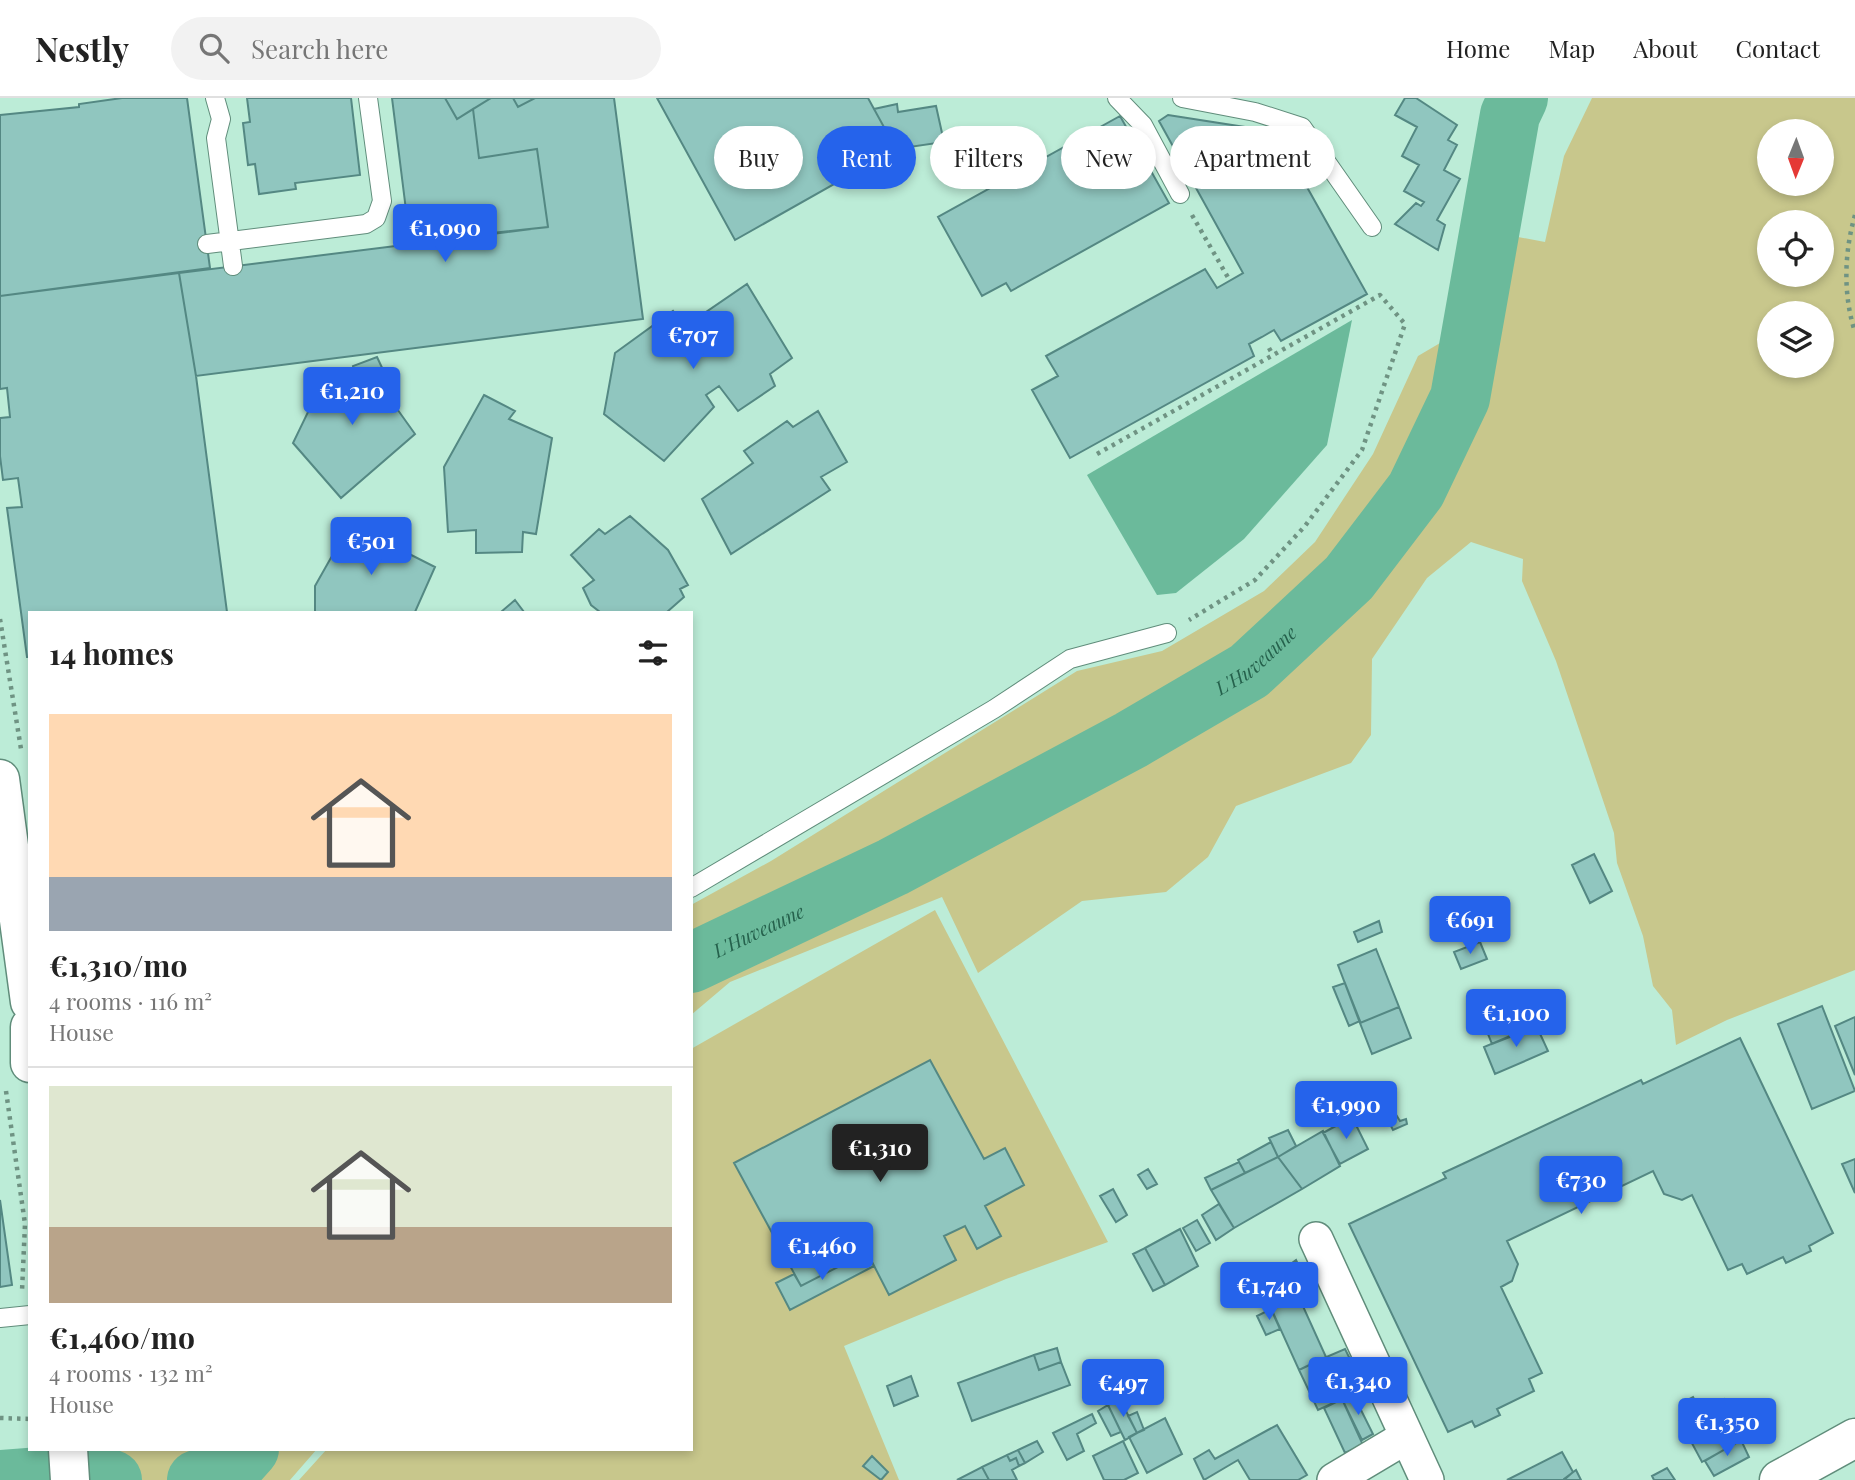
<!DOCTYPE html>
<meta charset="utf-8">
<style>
:root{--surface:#fff;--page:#f2f2f2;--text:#222;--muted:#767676;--line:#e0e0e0;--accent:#2563eb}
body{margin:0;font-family:"Playfair Display",serif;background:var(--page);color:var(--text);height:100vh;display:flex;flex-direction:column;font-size:26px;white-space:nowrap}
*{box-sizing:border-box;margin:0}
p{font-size:23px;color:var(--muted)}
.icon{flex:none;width:38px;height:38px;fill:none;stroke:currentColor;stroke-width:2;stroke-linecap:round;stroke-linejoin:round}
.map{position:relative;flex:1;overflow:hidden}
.details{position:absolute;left:28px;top:513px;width:665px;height:840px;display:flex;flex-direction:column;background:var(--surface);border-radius:0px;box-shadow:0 4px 10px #0003}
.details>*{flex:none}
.guide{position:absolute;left:714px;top:28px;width:665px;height:63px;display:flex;gap:14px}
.needle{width:46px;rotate:181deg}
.tools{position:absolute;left:1757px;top:21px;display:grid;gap:14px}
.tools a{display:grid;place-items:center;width:77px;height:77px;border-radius:50%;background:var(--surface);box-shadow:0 4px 10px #0003;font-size:35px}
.price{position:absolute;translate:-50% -60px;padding:0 16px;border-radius:7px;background:var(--accent);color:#fff;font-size:23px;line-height:46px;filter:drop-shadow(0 2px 4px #0008)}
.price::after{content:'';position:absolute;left:50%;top:42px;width:21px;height:16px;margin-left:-10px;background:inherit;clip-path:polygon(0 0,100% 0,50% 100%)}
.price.current{background:#222;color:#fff}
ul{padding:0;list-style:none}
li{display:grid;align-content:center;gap:14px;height:371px;padding:0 21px}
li+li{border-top:2px solid var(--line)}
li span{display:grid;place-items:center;height:217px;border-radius:0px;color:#555}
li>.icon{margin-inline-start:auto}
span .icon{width:126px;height:126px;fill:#fffc;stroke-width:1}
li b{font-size:30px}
h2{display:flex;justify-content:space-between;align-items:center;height:84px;padding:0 21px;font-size:30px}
.pill{padding:0 24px;border-radius:32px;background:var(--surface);box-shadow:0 4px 10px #0003;font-size:24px;line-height:63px}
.pill.current{background:var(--accent);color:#fff}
header{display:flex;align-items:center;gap:42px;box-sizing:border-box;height:98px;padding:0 35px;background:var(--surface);border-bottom:2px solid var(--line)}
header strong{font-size:33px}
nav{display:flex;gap:38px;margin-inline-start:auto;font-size:24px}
.search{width:490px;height:63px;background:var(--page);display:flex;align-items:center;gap:18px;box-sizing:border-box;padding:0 24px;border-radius:38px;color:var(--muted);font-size:26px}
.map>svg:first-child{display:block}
.green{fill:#c8c78c;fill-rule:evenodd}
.water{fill:#6bba9b}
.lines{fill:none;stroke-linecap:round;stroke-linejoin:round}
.river{stroke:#6bba9b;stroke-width:60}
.building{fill:#90c6bf;stroke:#548883;stroke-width:2}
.lane-casing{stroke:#608d7b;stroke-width:20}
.street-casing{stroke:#608d7b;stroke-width:36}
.secondary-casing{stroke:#608d7b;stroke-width:41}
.path{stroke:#6f9383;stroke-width:4.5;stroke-dasharray:3.5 5;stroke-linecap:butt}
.lane{stroke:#fff;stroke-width:18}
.street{stroke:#fff;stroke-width:33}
.secondary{stroke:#fff;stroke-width:38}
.labels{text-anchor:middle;stroke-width:7;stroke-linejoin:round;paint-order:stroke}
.water-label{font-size:19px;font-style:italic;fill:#25614c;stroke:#c9f9e4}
</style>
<header>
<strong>Nestly</strong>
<div class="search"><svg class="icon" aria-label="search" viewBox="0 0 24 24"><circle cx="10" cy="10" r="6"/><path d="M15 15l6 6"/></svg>Search here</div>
<nav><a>Home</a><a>Map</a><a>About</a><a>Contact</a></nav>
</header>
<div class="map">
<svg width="1855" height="1382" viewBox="0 0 1855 1382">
<rect width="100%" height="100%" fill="#bcecd7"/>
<path class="green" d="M1592 0H1855V872L1727 922 1676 947 1672 912 1653 888 1643 838 1617 765 1614 735 1556 563 1522 483 1523 461 1471 444 1427 480 1372 561 1371 637 1351 665 1236 708 1208 759 1166 794 1082 803 978 875 942 799 730 884 691 917V807L771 763 1077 573 1162 553 1264 493 1315 444 1373 356 1418 258 1491 215 1518 139 1545 144 1564 58ZM1822 33V86H1769V33ZM1769 124H1822V177H1769ZM1822 215V268H1769V215Z
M935 812 1108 1144 1006 1181 844 1248 899 1382H299L327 1351H691V951Z
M119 1351H317L290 1382H123Z"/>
<path class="water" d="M1352 222 1327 347 1244 441 1176 495 1157 497 1087 377Z"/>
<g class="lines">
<g class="river">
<path id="s1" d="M691 865 893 769 1131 642 1249 573 1349 480 1416 392 1460 300 1510 17 1518 0"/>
<path d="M2 1382 54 1378 112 1382"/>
<path d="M197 1382 231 1371 249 1351"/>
</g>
</g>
<path class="building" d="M122 0H187L210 170 0 198V17L79 9V6Z
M247 0H351L360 77 295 85 296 91 259 96 255 66 248 67 243 25 250 24Z
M392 0H445L457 21 473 11 479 60 537 51 548 129 410 144Z
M445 0H491L457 21Z
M491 0H513L518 9 535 0H614L643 221 196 278 179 175 548 129 537 51 479 60 473 11Z
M513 0H535L518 9Z
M657 0H868L896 51 735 142Z
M1405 0H1416L1457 27 1448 42 1457 47 1444 72 1460 81 1437 122 1445 127 1438 152 1395 126 1416 105 1421 108 1424 104 1404 93 1419 67 1402 58 1417 29 1395 17Z
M897 6 898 14 936 8 944 44 896 51 874 11Z
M1168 17 1251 30 1266 54 1280 46 1285 50 1367 196 1281 243 1274 232 1262 239 1249 246 1254 258 1070 360 1032 292 1058 278 1046 258 1205 171 1217 190 1243 175 1159 23Z
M1120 18 1169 105 1011 193 1006 185 982 198 938 119Z
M179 175 196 278 227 514H30V559H27L7 410 22 409 18 380 3 382 0 358V320L10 319 7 290 0 291V198Z
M747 186 792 260 770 276 775 288 738 313 719 288 706 297 714 309 664 363 604 316 615 255 673 213 684 229Z
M377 259 392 291 385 294 415 336 341 400 293 345 322 285 355 276 353 268Z
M484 297 515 313 509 321 552 340 536 436 523 434 522 454 476 455V432L448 434 444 369Z
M818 313 847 364 821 379 830 392 731 456 702 401 753 365 744 353 787 323 793 329Z
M630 418 668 452 688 487 680 491 684 499 667 514H600L591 507 583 490 594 482 571 457 599 431 605 436Z
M350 426 435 469 415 514H315V488Z
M515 502 524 514H501Z
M1594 756 1612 793 1590 805 1572 767Z
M1379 823 1382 834 1358 844 1354 834Z
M1480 844 1487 861 1461 871 1454 854Z
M1376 851 1399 909 1360 925 1338 867Z
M1345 885 1360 923 1349 928 1333 889Z
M1822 908 1855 993 1812 1011 1778 926Z
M1399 909 1411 940 1372 956 1360 925Z
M1855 919V977L1835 928Z
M1519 922 1525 933 1492 946 1488 936Z
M1536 927 1548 953 1495 976 1484 949Z
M1740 940 1833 1135 1809 1148 1811 1153 1786 1165 1783 1159 1747 1176 1742 1166 1728 1172 1692 1097 1682 1102 1664 1096 1653 1073 1507 1143 1518 1166 1512 1183 1501 1189 1542 1275 1529 1281 1534 1293 1497 1311 1500 1317 1475 1329 1472 1323 1448 1334 1349 1126 1446 1080 1443 1075 1469 1063 1641 982 1643 986Z
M930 962 984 1061 1005 1050 1024 1087 985 1108 1001 1138 977 1151 965 1128 944 1138 956 1162 889 1197 867 1154 801 1188 734 1065Z
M1324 991 1327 999 1314 1005 1311 998Z
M1395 1015 1400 1023 1406 1021 1407 1026 1393 1032 1386 1018Z
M1352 1019 1368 1051 1340 1066 1323 1035Z
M1288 1032 1296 1048 1278 1059 1269 1040Z
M1323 1033 1340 1068 1302 1091 1278 1059Z
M1271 1044 1278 1059 1245 1075 1238 1062Z
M1278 1059 1302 1091 1234 1130 1211 1092Z
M1855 1061V1095L1842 1066Z
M1239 1064 1245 1075 1211 1092 1205 1080Z
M1148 1071 1157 1086 1147 1091 1138 1077Z
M1113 1091 1127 1117 1116 1124 1100 1098Z
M0 1102 12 1187 0 1189Z
M1219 1106 1234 1130 1216 1142 1202 1117Z
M1197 1122 1210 1145 1196 1153 1183 1130Z
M1180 1131 1198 1168 1165 1187 1145 1150Z
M1145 1150 1165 1187 1153 1193 1133 1156Z
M867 1154 874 1168 790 1212 776 1185 794 1176 801 1188Z
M1296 1162 1305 1182 1299 1186 1306 1201 1301 1204 1326 1259 1299 1272 1261 1188Z
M1271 1211 1280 1231 1266 1237 1257 1218Z
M1057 1250 1061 1264 1039 1272 1034 1257Z
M1345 1251 1353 1267 1332 1278 1324 1260Z
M1034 1257 1039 1272 1061 1264 1070 1287 972 1323 958 1285Z
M1324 1260 1342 1301 1318 1312 1299 1272Z
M911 1278 918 1298 894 1308 887 1288Z
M1353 1296 1373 1336 1362 1342 1342 1301Z
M1693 1299 1700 1313 1690 1319 1682 1305Z
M1120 1301 1137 1335 1125 1342 1108 1307Z
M1342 1301 1363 1347 1345 1355 1324 1310Z
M1724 1301 1745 1340 1702 1364 1680 1323Z
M1108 1307 1121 1334 1111 1338 1098 1313Z
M1137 1314 1144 1332 1137 1335 1128 1318Z
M1092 1316 1096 1325 1077 1336 1084 1353 1067 1362 1053 1335Z
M1165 1320 1182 1356 1147 1375 1129 1339Z
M1277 1327 1307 1377 1298 1382H1250L1238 1362 1204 1382 1194 1361 1209 1352 1215 1361Z
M1741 1342 1749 1359 1714 1378 1705 1363Z
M1037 1343 1043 1354 1025 1365 1018 1352Z
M1123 1343 1138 1375 1124 1382H1104L1093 1358Z
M1018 1352 1025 1365 1019 1368 1016 1360 1010 1363 1007 1357Z
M1562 1354 1573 1374 1564 1382H1507Z
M1007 1357 1010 1363 1016 1360 1019 1368 1012 1372 1017 1382H989L982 1369Z
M872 1358 888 1374 881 1382 863 1368Z
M982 1369 989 1382H957Z
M1667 1370 1675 1382H1654L1652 1378Z
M1576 1372 1581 1382H1564V1381Z"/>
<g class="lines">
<g class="lane-casing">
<path id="lane" d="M215 0 221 21 216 40 233 168
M1117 0 1143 27 1180 96
M1182 0 1255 14 1302 29 1372 129
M207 146 366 126 376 120 382 103 368 0
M691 790 994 611 1070 561 1167 535
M0 1220 30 1217"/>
</g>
<g class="street-casing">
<path id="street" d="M1316 1141 1427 1382
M1334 1382 1406 1339"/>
</g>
<g class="secondary-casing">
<path id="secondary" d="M0 681 30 904
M30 929V965
M68 1351 70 1382
M1779 1382 1855 1340"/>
</g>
<path class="path" d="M1192 117 1230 183
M1855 117C1844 155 1843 197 1855 234
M1269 250 1273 257
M1097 356 1380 197 1405 226 1362 352 1305 428 1255 482 1189 522
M0 521 21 651
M6 993 25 1126 22 1193
M0 1320 30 1321"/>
<use href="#lane" class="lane"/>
<use href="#street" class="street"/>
<use href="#secondary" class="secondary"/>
</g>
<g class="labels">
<g class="water-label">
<text dy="7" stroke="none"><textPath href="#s1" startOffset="642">L'Huveaune</textPath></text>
<text dy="7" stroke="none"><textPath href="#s1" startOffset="75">L'Huveaune</textPath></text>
</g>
</g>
</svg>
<div class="tools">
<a><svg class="needle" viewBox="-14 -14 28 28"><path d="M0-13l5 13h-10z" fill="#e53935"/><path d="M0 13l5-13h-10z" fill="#767676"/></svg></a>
<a><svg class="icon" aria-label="locate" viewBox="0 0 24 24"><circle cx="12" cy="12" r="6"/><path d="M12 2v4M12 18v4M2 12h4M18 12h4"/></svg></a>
<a><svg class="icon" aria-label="layers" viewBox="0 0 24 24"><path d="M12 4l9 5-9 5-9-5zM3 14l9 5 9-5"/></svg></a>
</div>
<b class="price" style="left:445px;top:166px">€1,090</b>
<b class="price" style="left:693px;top:273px">€707</b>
<b class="price" style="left:352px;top:329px">€1,210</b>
<b class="price" style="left:371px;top:479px">€501</b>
<b class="price" style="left:1470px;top:858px">€691</b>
<b class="price" style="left:1516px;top:951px">€1,100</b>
<b class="price" style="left:1346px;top:1043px">€1,990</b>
<b class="price current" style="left:880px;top:1086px">€1,310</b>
<b class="price" style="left:1581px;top:1118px">€730</b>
<b class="price" style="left:822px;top:1184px">€1,460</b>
<b class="price" style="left:1269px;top:1224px">€1,740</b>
<b class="price" style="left:1358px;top:1319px">€1,340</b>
<b class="price" style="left:1123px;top:1321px">€497</b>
<b class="price" style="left:1727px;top:1360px">€1,350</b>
<div class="guide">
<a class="pill">Buy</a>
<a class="pill current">Rent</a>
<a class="pill">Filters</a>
<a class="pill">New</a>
<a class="pill">Apartment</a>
</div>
<section class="details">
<h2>14 homes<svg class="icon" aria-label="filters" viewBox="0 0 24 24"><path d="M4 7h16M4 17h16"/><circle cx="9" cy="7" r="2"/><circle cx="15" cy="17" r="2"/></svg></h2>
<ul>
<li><span style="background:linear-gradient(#ffd9b3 75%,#9aa5b1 0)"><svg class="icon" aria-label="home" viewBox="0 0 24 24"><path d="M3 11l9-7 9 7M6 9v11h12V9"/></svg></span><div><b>€1,310/mo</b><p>4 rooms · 116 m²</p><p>House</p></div></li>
<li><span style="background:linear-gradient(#dfe7d0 65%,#b9a48a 0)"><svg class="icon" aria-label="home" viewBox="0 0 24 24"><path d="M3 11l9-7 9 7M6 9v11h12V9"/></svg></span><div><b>€1,460/mo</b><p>4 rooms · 132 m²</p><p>House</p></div></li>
</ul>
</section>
</div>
